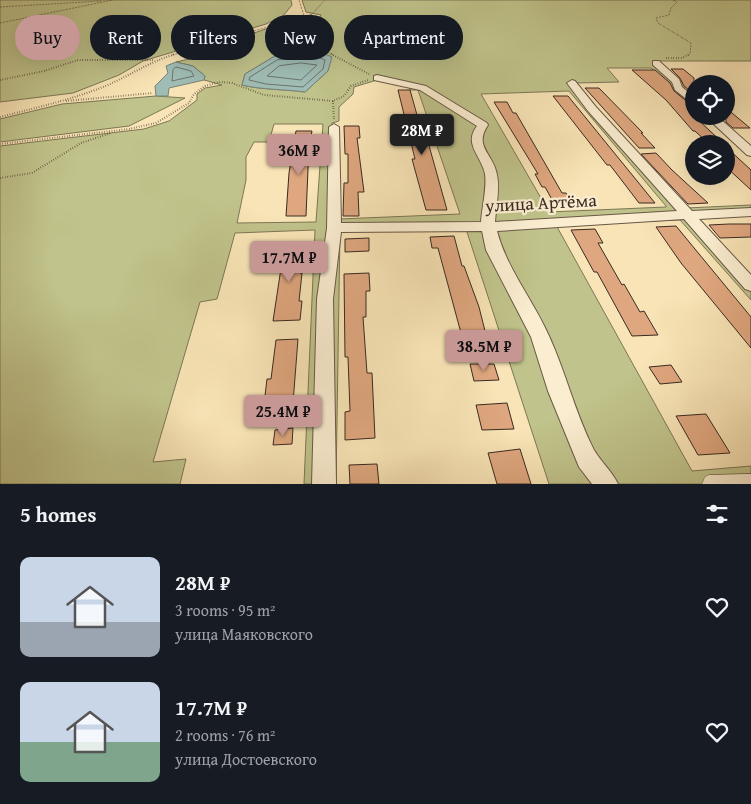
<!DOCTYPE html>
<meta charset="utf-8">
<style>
:root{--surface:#171b24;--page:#20242c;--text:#f1f3f6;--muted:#9ea1a6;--accent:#c59692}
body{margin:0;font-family:"Gentium Book Plus",serif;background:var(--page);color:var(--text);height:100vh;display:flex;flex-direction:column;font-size:19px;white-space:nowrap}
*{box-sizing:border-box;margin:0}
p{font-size:16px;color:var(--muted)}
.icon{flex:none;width:28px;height:28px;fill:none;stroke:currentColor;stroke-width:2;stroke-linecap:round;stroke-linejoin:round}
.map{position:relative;height:484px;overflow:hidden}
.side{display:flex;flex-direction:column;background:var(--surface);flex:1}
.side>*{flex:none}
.top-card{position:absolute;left:15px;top:15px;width:500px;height:45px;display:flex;gap:10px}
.controls{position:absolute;left:685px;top:75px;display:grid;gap:10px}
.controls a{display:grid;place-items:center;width:50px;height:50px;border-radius:50%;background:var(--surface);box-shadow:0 5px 20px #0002;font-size:25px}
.price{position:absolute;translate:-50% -42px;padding:0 11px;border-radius:5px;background:var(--accent);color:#111;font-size:16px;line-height:32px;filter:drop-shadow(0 1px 2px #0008)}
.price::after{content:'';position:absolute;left:50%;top:30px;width:15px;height:11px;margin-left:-8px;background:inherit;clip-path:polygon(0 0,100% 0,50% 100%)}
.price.current{background:#222;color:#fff}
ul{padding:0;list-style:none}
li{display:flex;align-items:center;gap:15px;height:125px;padding:0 20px}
li span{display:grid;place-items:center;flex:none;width:140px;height:100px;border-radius:10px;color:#555}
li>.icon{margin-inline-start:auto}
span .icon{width:60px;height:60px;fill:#fffc;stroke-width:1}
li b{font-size:21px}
h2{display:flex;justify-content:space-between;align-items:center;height:60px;padding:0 20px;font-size:21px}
.tag{padding:0 18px;border-radius:22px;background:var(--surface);box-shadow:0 5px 20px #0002;font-size:18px;line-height:45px}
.tag.current{background:var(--accent);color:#111}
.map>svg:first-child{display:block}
.green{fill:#c0c38b;stroke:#7d7656;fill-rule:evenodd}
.water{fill:#9fbdb5;stroke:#77827a}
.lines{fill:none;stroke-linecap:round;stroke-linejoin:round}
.shore{stroke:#6c746c;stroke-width:1}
.building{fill:#dfa77f;stroke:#3a2a22}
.service-casing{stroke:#6a5847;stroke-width:1}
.minor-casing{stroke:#6a5847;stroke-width:2}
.path-far1{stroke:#3a2a22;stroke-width:1;stroke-dasharray:0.5 1;stroke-linecap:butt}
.path{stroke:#3a2a22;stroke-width:2;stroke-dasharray:0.5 2;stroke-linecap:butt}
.service{fill:#faedd0;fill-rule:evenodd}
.minor{fill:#faedd0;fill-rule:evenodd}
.labels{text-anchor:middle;stroke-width:4.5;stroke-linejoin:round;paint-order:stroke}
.street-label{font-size:18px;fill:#3a2a22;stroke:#faedd0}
</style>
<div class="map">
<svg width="751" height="484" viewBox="0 0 751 484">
<rect width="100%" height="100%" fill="#f8e4b6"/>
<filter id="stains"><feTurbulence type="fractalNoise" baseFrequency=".004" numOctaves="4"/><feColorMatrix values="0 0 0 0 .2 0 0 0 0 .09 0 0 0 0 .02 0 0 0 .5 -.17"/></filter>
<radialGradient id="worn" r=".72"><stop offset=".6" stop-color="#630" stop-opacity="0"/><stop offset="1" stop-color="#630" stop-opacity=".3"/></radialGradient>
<path class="green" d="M0 0H291L292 5 283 16 266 24 143 61 119 75 73 93 0 102Z
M302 0H751V61H659L694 93V100L680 89 679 81 657 62 655 63 673 81 675 88 694 104V109L651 68H607L619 82 575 83 686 208 751 205V210L686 211 571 83 590 109 680 211 679 213 543 220 518 224 491 223 495 174 479 141 485 125 482 121 425 87 378 77 377 79 421 88 477 122 479 125 472 140 487 174 483 222 355 227 338 225 339 219 460 214 418 90H410L409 86 377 80 354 87 353 94 339 107V121L332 123 330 229 322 297 320 484H304L315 230 235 233 217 299 200 302 153 462 186 459 180 484H0V146L144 129 169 121 197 100V94L205 88 222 85 204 80 205 76 193 66 176 62 207 55 200 51 278 25H293L290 31 307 35 321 15 306 12ZM299 52H319L331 57 328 71 305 92C283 89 263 90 242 85L245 74 275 56ZM569 91 666 206V207L549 212 481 94ZM274 124H323L316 222 237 223 246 180V157L254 142H269Z
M156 96 185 98 129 126 0 142V119L62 104Z
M682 217 751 289V300L680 220 556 225 692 471 751 466V484H612L593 460 497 250 492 227Z
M485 227 535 335 598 484H549L466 229 340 232 336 484H328L330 299 337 231Z"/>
<path class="water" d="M318 51 332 57 328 71 305 92C283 89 263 90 242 85L245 74 275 56Z
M176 62 193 66 205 76 204 80 169 88 168 96H156L155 86 168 73 166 66Z"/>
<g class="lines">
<path class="shore" d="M316 56 325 60 323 69 303 87 266 84 249 80 250 77 277 60Z
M301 63 317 65 301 80 267 76 279 66Z
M176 67 191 71 194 76 172 81 173 70Z"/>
</g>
<path class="building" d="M671 69H683L694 78V94L684 86 680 78Z
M632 70H655L670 83 674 91 694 107V116L724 144H709L695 131H693L666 100Z
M585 88H599L643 133H641L655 148H639Z
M398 90H410L417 115H419L428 142 447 210H426L415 170 412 159H415Z
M553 96H568L655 203H639L610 165H607Z
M494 102H507L513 113H516L562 193H566L573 204 555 205 545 187H542L535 174H538Z
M726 108 750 128H733L726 122Z
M344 126H359L360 138H357L364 192H358L359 216H343L344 183H348V154H345Z
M296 131H312L309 146 306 216H286L289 173Z
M726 147 751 170V190L726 167Z
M656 153 672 170 708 203 688 204 641 154Z
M729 224H751V237L720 238 709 225Z
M676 226 751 317V348L681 263 656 227Z
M595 229 603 243H598L622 285 624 284 640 312 644 311 658 335 632 336 597 272H594L571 230Z
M454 236 462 266H464L479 307 488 343 464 344 438 248H432L430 237Z
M369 238V251L345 252V239Z
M303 242 300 273H302L299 301H302L300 320 273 321 283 255H278L280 243Z
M369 273 370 291H366V317H363L367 373H372L375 438 345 440V412L350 411 348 357H345L344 274Z
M298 339 293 403 264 404 267 379H271L276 340Z
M470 364H494L499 380 474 381Z
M671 365 682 382 660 384 649 367Z
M507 403 514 429 482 430 476 405Z
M706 414 730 453 698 455 676 416Z
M293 428 292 444 273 445 275 430Z
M520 449 531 484H497L488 453Z
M377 464 379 484H350L349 465Z"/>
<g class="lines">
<g class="service-casing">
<path id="service" d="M751 474V484H702L705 477 709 475Z"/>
</g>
<g class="minor-casing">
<path id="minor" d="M653 61H659L679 79 682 87 694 97V105L675 90 672 82 653 65Z
M377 75 426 86 487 123 488 125C473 147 494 154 497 175 500 189 496 207 495 222L677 211 588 111 567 83 572 80 575 81 596 107 692 211 751 208V216L699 219 751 275V291L745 289 684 219 497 231C507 269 533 300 549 336 566 373 575 413 594 450 601 462 612 471 618 484H592L579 467 548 391 531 337 486 250 482 231 341 232 333 299 336 484H312L317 299 327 228 329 127 334 124 339 127 341 223 481 222C482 207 487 188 485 174 481 155 463 144 477 126L420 90 374 80V76Z
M705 116H717L751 146V156L747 155Z"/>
</g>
<path class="path-far1" d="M299 0 304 16
M673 0 677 2 671 8 669 15 656 18 658 23 691 43 690 54 688 55
M0 7 101 1
M312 14 302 33 305 40 333 55
M0 23 113 0
M172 55 312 14 325 0"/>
<path class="path" d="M331 54 369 74
M666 58H682L690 54
M0 80 44 71 78 60H154
M66 101 153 93
M333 101 334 120
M0 117C35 108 70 100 103 87 128 77 150 61 176 54
M0 144 129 129 156 123 189 103 194 94 205 86 220 82 232 83 264 95 333 101 344 96 351 86 368 80
M0 178 32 173 81 143 111 133"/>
<use href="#service" class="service"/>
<use href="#minor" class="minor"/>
</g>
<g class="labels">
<g class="street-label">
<text transform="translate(541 203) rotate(-3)" y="6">улица Артёма</text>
</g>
</g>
<rect width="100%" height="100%" filter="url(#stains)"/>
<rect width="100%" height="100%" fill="url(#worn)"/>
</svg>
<div class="controls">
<a><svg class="icon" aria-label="locate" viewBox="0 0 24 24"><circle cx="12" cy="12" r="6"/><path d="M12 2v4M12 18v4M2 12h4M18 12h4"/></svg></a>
<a><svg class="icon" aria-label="layers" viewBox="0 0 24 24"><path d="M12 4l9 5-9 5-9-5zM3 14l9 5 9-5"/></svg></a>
</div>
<b class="price current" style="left:422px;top:156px">28M ₽</b>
<b class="price" style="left:299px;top:176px">36M ₽</b>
<b class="price" style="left:289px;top:283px">17.7M ₽</b>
<b class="price" style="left:484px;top:372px">38.5M ₽</b>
<b class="price" style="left:283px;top:437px">25.4M ₽</b>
<div class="top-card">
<a class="tag current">Buy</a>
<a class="tag">Rent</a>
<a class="tag">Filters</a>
<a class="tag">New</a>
<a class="tag">Apartment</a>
</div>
</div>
<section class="side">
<h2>5 homes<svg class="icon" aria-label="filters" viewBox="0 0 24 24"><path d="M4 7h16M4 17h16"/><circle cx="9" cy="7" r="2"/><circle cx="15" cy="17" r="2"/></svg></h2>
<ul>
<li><span style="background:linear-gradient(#c9d6e8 65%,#9aa5b1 0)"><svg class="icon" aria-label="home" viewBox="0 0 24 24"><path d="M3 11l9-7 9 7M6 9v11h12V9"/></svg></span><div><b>28M ₽</b><p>3 rooms · 95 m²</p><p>улица Маяковского</p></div><svg class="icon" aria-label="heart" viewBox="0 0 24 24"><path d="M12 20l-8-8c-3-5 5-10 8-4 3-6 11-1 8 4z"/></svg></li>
<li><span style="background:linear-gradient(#c9d6e8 60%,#7fa58c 0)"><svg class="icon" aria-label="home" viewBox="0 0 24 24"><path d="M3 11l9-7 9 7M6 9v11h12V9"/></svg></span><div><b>17.7M ₽</b><p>2 rooms · 76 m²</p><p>улица Достоевского</p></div><svg class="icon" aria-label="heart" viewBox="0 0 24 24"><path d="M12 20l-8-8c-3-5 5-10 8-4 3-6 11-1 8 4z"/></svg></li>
</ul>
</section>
